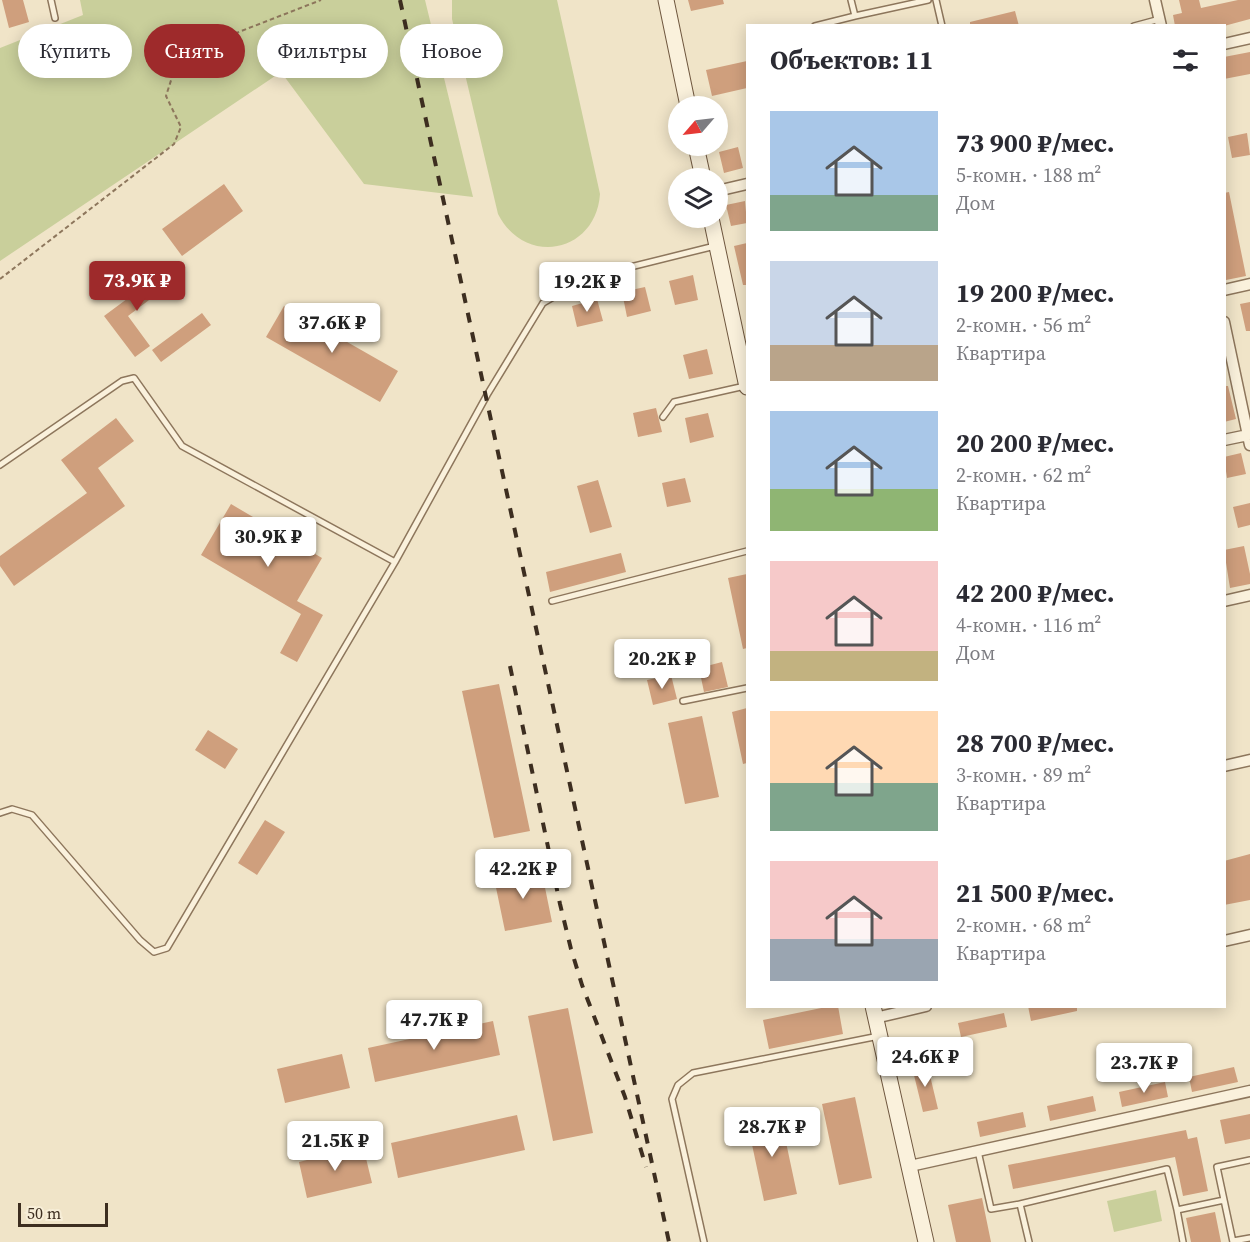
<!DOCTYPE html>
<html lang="ru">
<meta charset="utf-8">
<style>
:root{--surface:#fff;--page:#f7f7f7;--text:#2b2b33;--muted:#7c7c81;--accent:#9e2a2b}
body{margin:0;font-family:"Source Serif 4",serif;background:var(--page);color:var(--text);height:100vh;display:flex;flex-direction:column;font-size:22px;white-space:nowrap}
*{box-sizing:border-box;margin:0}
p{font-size:20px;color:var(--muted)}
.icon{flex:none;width:33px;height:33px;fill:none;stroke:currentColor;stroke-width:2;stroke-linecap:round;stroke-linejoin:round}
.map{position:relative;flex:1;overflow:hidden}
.details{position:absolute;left:746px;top:24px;width:480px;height:984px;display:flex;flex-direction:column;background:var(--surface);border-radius:0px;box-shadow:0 3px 15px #0003}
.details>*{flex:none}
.top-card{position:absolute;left:18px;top:24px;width:570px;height:54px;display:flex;gap:12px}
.needle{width:39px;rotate:242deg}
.fabs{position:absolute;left:668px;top:96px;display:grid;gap:12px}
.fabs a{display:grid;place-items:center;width:60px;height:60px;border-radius:50%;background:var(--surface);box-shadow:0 3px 15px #0003;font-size:30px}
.scale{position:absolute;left:18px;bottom:15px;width:90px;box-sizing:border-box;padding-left:6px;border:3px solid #3d2e20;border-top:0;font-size:16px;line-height:21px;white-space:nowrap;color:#3d2e20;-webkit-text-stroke:4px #f7eed8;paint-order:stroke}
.price{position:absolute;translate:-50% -51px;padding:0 14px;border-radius:6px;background:#fff;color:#222;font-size:20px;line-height:39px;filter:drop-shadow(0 2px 3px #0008)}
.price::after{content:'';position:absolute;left:50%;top:36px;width:18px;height:14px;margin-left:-9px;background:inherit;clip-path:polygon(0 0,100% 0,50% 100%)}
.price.on{background:var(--accent);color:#fff}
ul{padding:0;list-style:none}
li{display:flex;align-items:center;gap:18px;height:150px;padding:0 24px}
li span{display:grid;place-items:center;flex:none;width:168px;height:120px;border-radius:0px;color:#555}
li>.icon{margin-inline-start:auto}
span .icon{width:72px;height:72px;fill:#fffc;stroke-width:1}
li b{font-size:26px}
h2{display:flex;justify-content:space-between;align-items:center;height:72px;padding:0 24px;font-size:26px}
.pill{padding:0 21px;border-radius:27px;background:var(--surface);box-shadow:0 3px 15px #0003;font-size:21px;line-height:54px}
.pill.on{background:var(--accent);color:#fff}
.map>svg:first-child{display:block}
.green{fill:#c9cf9b}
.building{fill:#cf9f7d}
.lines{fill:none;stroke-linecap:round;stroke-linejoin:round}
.lane-casing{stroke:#8d765c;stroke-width:8}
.street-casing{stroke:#8d765c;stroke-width:13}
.secondary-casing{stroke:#6f573f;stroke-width:17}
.path{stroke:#8d765c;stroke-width:2;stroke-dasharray:4.5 3;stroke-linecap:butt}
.lane{stroke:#faf1dc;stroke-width:5}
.street{stroke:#faf1dc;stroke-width:10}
.secondary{stroke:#faf1dc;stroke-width:15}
.rail{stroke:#3d2e20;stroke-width:4;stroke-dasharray:10 10;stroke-linecap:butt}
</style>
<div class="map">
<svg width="1250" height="1242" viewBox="0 0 1250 1242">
<rect width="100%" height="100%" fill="#f0e4c8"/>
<path class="green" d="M80 0H425L473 197 364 184 281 72 0 261V48L83 15Z
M452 0H557L600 194C596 253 525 267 498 214L452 19Z
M1156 1190 1162 1221 1114 1232 1107 1201Z"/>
<path class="building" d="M2 0H23L29 22 9 28Z
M688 0H723L724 4 691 11Z
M1179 0H1199L1201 8 1238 0H1250V19L1224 26H1175L1173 15 1182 13Z
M1015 11 1019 26H970V22Z
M1250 52V74L1224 79V57Z
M747 61V88L712 96 706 70Z
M1247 133 1250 155 1232 158 1228 137Z
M738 147 743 168 724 173 719 152Z
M224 184 243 211 182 256 162 229Z
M1229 192 1246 276 1226 280 1224 270V193Z
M745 201 747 223 731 226 726 205Z
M747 243V285H743L734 246Z
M170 267 178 278 128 316 150 346 135 357 104 316Z
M693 275 698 300 675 305 669 281Z
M645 287 651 311 627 317 622 292Z
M597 299 603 321 577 327 572 306Z
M1250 302V331H1246L1240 304Z
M284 306 398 371 380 402 266 337Z
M202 313 211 325 161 362 152 350Z
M707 349 713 374 689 379 683 355Z
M1224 386H1228L1236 419 1224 422Z
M656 408 662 432 638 437 633 413Z
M708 413 714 437 690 443 685 418Z
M116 418 134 441 98 468 125 506 14 586 0 566V556L87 493 61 460Z
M1241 453 1246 474 1227 478 1224 457Z
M685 478 691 502 667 507 662 483Z
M598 480 612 527 590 533 577 486Z
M1250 503V525L1238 528 1233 507Z
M231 504 322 558 297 601 323 615 297 662 280 653 301 614 201 555Z
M1244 546 1250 574V584L1230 588 1224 550Z
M621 553 626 572 550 592 546 572Z
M747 574V648L743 649 728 578Z
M722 662 728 687 704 692 699 668Z
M671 675 677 699 653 705 647 680Z
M499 684 530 831 494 838 462 691Z
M747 708V763L743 764 732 712Z
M702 716 719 797 685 804 668 723Z
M208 730 238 749 225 769 195 750Z
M265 820 285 832 257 875 238 863Z
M1250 854V900L1224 905V861Z
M541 868 552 922 505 931 494 878Z
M831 1006H838L843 1034 769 1049 763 1020Z
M1028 1006H1077V1011L1031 1021Z
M568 1008 593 1133 553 1141 528 1016Z
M1004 1013 1007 1027 961 1037 958 1023Z
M493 1021 500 1055 375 1082 368 1048Z
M342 1054 350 1088 285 1103 277 1069Z
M927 1063 938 1109 923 1112 912 1067Z
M1234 1067 1238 1082 1192 1092 1189 1077Z
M1165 1082 1168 1097 1122 1107 1119 1092Z
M1093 1096 1096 1111 1050 1121 1047 1106Z
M855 1097 872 1178 839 1185 822 1104Z
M1023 1112 1026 1127 980 1137 977 1122Z
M780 1114 797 1194 764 1201 747 1121Z
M1250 1114V1139L1225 1144 1220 1120Z
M517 1115 525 1150 398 1178 391 1143Z
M1186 1130 1188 1139 1197 1137 1208 1191 1183 1196 1175 1157 1013 1189 1008 1165Z
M363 1146 372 1183 307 1198 299 1162Z
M982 1198 991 1242H956L948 1205Z
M1215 1212 1221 1242H1191L1186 1218Z"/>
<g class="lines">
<g class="lane-casing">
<path id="lane" d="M51 0 55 18
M851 0 855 16 928 0
M936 0 942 26
M815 26 855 16
M1134 26 1160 19
M663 417 674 402 745 386
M0 465 122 381 134 378 182 446 395 562
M552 601 747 551
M683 701 747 688
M0 813 12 809 32 815 140 940 154 952 167 948 395 562 487 395 543 303 586 278 715 246
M978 1151 991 1209 1020 1204
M1233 1241 1250 1238
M704 1242 672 1099 678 1085 693 1073 879 1036
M1029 1242 1020 1204 1167 1169 1177 1210
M1183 1242 1177 1210 1224 1200
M1233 1242 1217 1167 1250 1160"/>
</g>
<g class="street-casing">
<path id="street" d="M1155 0 1161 26
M1224 44 1250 38
M717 191 747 184
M1224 290 1250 284
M1224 322 1250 445
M1224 440 1248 435
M1224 601 1250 595
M1224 766 1250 760
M1224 941 1250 935
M875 1018 926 1006
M910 1166 1250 1091"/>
</g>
<g class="secondary-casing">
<path id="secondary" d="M666 0 688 106
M696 146 703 178
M711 218 747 387
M873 1006 926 1242"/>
</g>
<path class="path" d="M0 279 174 144 181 127 166 96 174 71 189 48 213 42 321 0"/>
<use href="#lane" class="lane"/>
<use href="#street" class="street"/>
<use href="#secondary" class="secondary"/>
<path class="rail" d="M400 0 669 1242
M510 666 560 904 571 949 582 985 625 1097 646 1167"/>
</g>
</svg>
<div class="fabs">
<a><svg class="needle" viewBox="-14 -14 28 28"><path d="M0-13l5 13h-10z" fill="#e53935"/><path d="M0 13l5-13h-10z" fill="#7c7c81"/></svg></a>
<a><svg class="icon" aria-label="layers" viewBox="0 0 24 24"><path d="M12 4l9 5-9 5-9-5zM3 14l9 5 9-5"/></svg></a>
</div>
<div class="scale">50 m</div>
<b class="price on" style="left:137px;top:312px">73.9K ₽</b>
<b class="price" style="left:587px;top:313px">19.2K ₽</b>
<b class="price" style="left:332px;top:354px">37.6K ₽</b>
<b class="price" style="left:268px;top:568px">30.9K ₽</b>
<b class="price" style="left:662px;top:690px">20.2K ₽</b>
<b class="price" style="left:523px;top:900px">42.2K ₽</b>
<b class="price" style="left:434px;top:1051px">47.7K ₽</b>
<b class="price" style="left:925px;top:1088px">24.6K ₽</b>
<b class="price" style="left:1144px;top:1094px">23.7K ₽</b>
<b class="price" style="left:772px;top:1158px">28.7K ₽</b>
<b class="price" style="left:335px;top:1172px">21.5K ₽</b>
<div class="top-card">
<a class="pill">Купить</a>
<a class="pill on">Снять</a>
<a class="pill">Фильтры</a>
<a class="pill">Новое</a>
</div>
<section class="details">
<h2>Объектов: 11<svg class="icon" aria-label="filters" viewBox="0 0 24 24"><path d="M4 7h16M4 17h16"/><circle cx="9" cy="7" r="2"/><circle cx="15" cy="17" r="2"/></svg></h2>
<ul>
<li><span style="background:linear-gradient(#a9c7e8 70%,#7fa58c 0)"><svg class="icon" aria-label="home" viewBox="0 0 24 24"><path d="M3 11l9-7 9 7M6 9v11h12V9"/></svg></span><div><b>73 900 ₽/мес.</b><p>5-комн. · 188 m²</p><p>Дом</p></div></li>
<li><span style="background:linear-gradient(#c9d6e8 70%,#b9a48a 0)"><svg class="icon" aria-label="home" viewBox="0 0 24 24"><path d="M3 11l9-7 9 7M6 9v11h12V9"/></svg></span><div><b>19 200 ₽/мес.</b><p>2-комн. · 56 m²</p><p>Квартира</p></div></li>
<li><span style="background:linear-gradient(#a9c7e8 65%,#8fb573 0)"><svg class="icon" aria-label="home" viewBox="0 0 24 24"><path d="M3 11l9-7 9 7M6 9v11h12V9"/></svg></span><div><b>20 200 ₽/мес.</b><p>2-комн. · 62 m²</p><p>Квартира</p></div></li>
<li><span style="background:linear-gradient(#f6c9c9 75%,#c2b280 0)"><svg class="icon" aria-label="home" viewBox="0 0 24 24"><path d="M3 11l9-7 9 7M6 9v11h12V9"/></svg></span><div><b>42 200 ₽/мес.</b><p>4-комн. · 116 m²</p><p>Дом</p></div></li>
<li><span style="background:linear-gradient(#ffd9b3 60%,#7fa58c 0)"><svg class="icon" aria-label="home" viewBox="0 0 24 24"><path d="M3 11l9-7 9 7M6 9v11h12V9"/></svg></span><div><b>28 700 ₽/мес.</b><p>3-комн. · 89 m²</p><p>Квартира</p></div></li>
<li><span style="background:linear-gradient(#f6c9c9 65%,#9aa5b1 0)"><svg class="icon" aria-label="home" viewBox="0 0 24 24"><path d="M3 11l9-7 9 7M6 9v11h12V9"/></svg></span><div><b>21 500 ₽/мес.</b><p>2-комн. · 68 m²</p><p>Квартира</p></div></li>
</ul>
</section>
</div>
